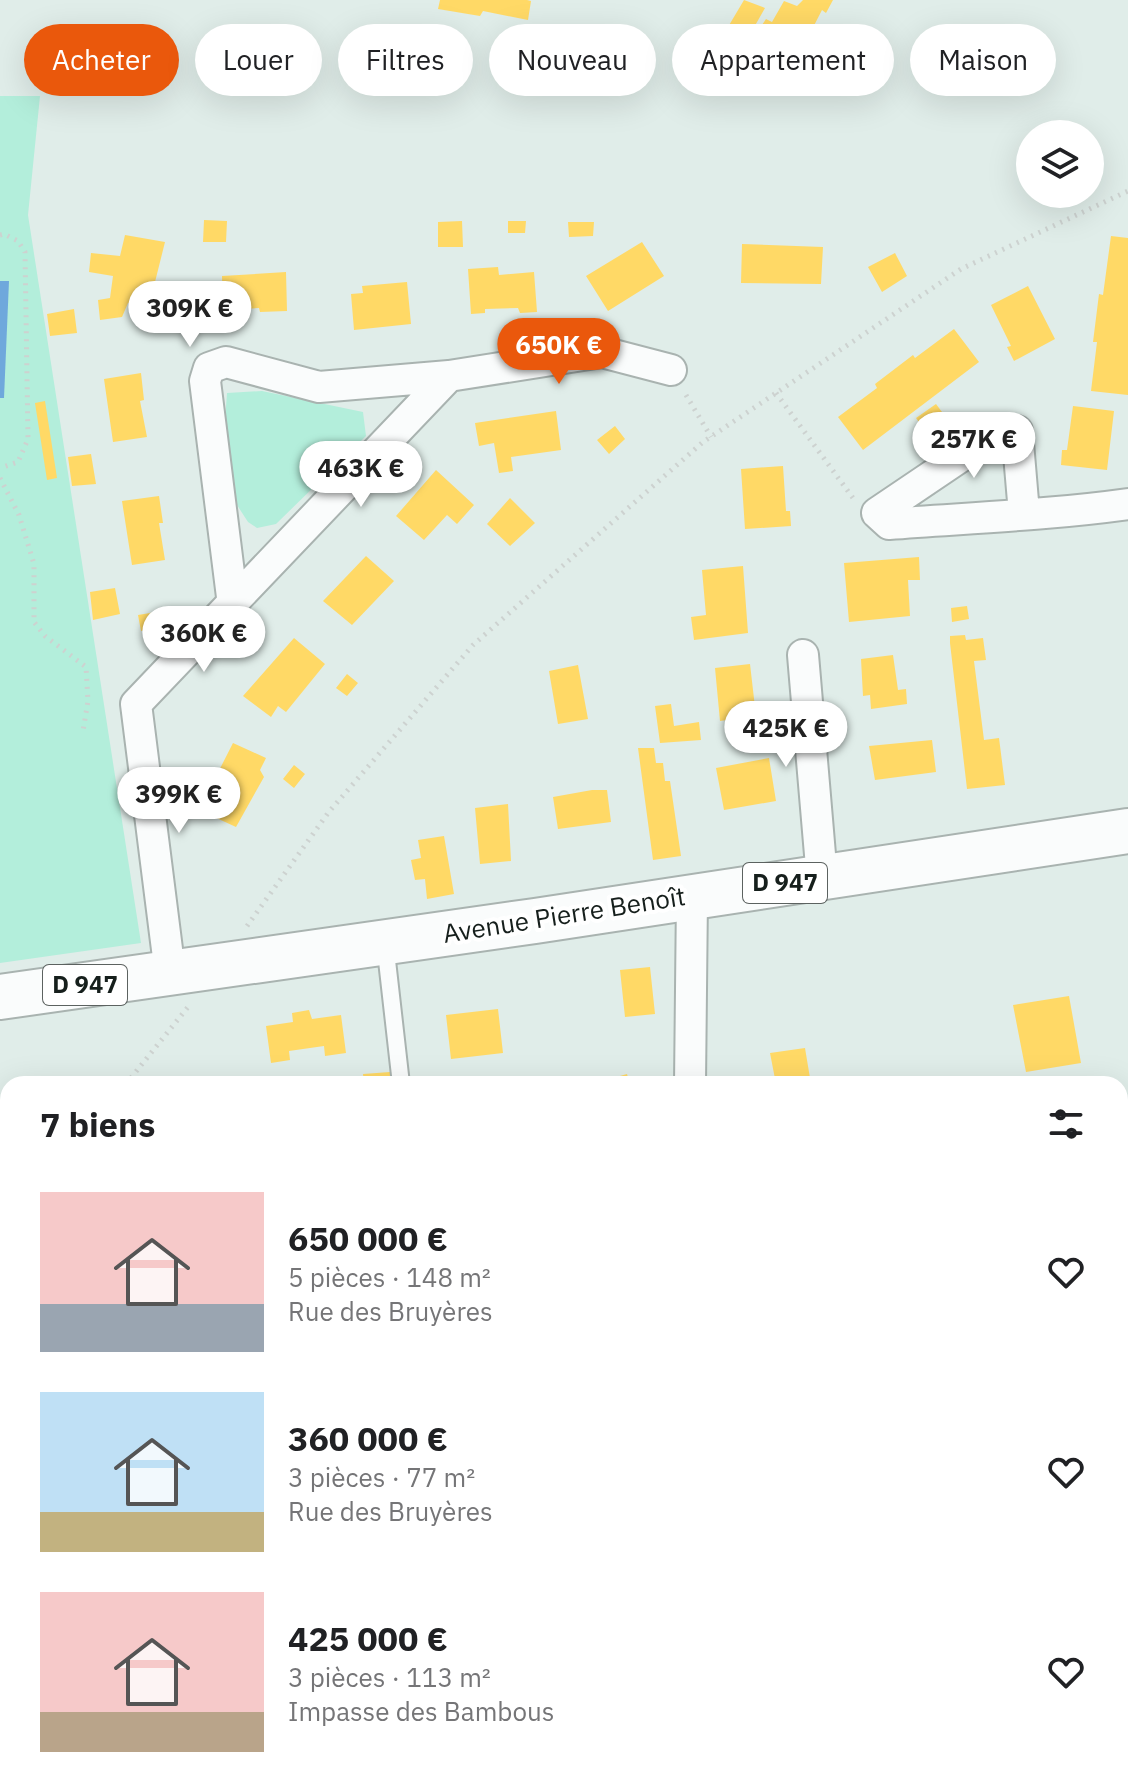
<!DOCTYPE html>
<html lang="fr">
<meta charset="utf-8">
<style>
:root{--surface:#fff;--page:#f6f6f6;--text:#202124;--muted:#757577;--accent:#ea580c}
body{margin:0;font-family:"IBM Plex Sans",sans-serif;background:var(--page);color:var(--text);height:100vh;display:flex;flex-direction:column;font-size:30px;white-space:nowrap}
*{box-sizing:border-box;margin:0}
p{font-size:26px;color:var(--muted)}
.icon{flex:none;width:44px;height:44px;fill:none;stroke:currentColor;stroke-width:2;stroke-linecap:round;stroke-linejoin:round}
.map{position:relative;flex:1;overflow:hidden}
.panel{position:absolute;left:0px;top:1076px;width:1128px;height:712px;display:flex;flex-direction:column;background:var(--surface);border-radius:24px 24px 0 0;box-shadow:0 8px 32px #0002}
.panel>*{flex:none}
.banner{position:absolute;left:24px;top:24px;width:1080px;height:72px;display:flex;gap:16px}
.tools{position:absolute;left:1016px;top:120px;display:grid;gap:16px}
.tools a{display:grid;place-items:center;width:88px;height:88px;border-radius:50%;background:var(--surface);box-shadow:0 8px 32px #0002;font-size:40px}
.price{position:absolute;translate:-50% -68px;padding:0 18px;border-radius:28px;background:#fff;color:#222;font-size:26px;line-height:52px;filter:drop-shadow(0 2px 4px #0008)}
.price::after{content:'';position:absolute;left:50%;top:48px;width:24px;height:18px;margin-left:-12px;background:inherit;clip-path:polygon(0 0,100% 0,50% 100%)}
.price.selected{background:var(--accent);color:#fff}
ul{padding:0;list-style:none}
li{display:flex;align-items:center;gap:24px;height:200px;padding:0 40px}
li span{display:grid;place-items:center;flex:none;width:224px;height:160px;border-radius:0px;color:#555}
li>.icon{margin-inline-start:auto}
span .icon{width:96px;height:96px;fill:#fffc;stroke-width:1}
li b{font-size:34px}
h2{display:flex;justify-content:space-between;align-items:center;height:96px;padding:0 40px;font-size:34px}
.chip{padding:0 28px;border-radius:36px;background:var(--surface);box-shadow:0 8px 32px #0002;font-size:28px;line-height:72px}
.chip.selected{background:var(--accent);color:#fff}
.map>svg:first-child{display:block}
.green{fill:#b3eedb}
.water{fill:#84d7be}
.homes{fill:#ffd966}
.schools{fill:#6fa8dc}
.lines{fill:none;stroke-linecap:round;stroke-linejoin:round}
.lane-casing{stroke:#a9b3b0;stroke-width:20}
.street-casing{stroke:#a9b3b0;stroke-width:34}
.primary-casing{stroke:#a9b3b0;stroke-width:48}
.path{stroke:#cdd2d0;stroke-width:5;stroke-dasharray:2 6;stroke-linecap:butt}
.lane{stroke:#fafcfc;stroke-width:16}
.street{stroke:#fafcfc;stroke-width:30}
.primary{stroke:#fafcfc;stroke-width:44}
.labels{text-anchor:middle;stroke-width:8;stroke-linejoin:round;paint-order:stroke}
.shield{fill:#fff;stroke:#5c6260;stroke-width:2}
.shield-label{font-size:24px;font-weight:bold;fill:#161f1c}
.street-label{font-size:26px;fill:#161f1c;stroke:#fff}
</style>
<div class="map">
<svg width="1128" height="1788" viewBox="0 0 1128 1788">
<rect width="100%" height="100%" fill="#e0ede9"/>
<path class="green" d="M0 96H40L28 215 141 943 0 963Z
M262 391 363 412 366 436 276 524 257 528 248 522 237 505 225 421 227 393Z"/>
<path class="water" d="M529 39 568 46 564 67 520 58 518 45Z"/>
<path class="homes" d="M440 0H527L531 1 528 20 483 11 480 16 438 9Z
M744 0 765 8 748 38 728 27Z
M803 0H833L826 13 822 10 804 45 813 51 805 65 792 59 787 67 767 56 778 37 760 28 766 19 772 22 784 1 797 6Z
M204 220 227 221 226 242H203Z
M462 221 463 247H438V222Z
M508 221H526L525 233H508Z
M568 222H594L593 236 569 237Z
M125 235 165 242 149 306 128 303 122 317 100 320 98 300 110 298 113 276 89 272 91 253 120 256Z
M1111 236 1128 238V395L1091 391 1097 342H1093L1099 294 1103 295Z
M642 242 664 276 608 311 586 276Z
M742 244 823 247 821 284 741 283Z
M895 253 907 276 882 292 868 267Z
M498 267 499 275 534 272 537 312 520 313 518 308 485 309V313L471 314 468 269Z
M286 272 287 311 260 312 259 308 223 310 222 276Z
M407 282 411 324 354 330 351 294 363 293 362 286Z
M1028 286 1055 339 1014 361 1007 347 1011 346 991 305Z
M74 309 77 333 50 336 47 314Z
M954 329 979 362 863 450 838 417 877 388 875 384 913 355 915 358Z
M141 373 144 400 140 401 147 437 113 442 104 379Z
M45 401 57 478 47 480 35 403Z
M936 404 948 420 928 435 916 418Z
M1073 406 1114 411 1107 470 1061 465 1062 450H1067Z
M556 411 561 450 511 457 513 471 499 473 494 443 479 446 475 423Z
M615 426 625 439 609 454 597 440Z
M91 454 96 484 72 486 68 457Z
M783 466 786 511H790L791 526 745 529 741 469Z
M436 470 474 505 457 524 447 515 424 540 396 516Z
M159 496 163 523H159L165 560 132 565 122 501Z
M510 498 535 523 510 546 487 524Z
M366 556 394 581 352 625 323 601Z
M919 557 920 580H908L910 616 849 622 844 563Z
M743 566 748 633 694 640 691 617 706 615 702 570Z
M115 588 120 614 93 620 90 592Z
M967 606 969 619 952 622 951 608Z
M156 612 159 627 141 631 138 615Z
M965 635 966 640 983 638 986 660 974 661 984 740 999 738 1005 785 967 789 950 643V636Z
M294 638 325 664 286 712 278 706 271 717 243 696Z
M893 655 898 690 906 689 907 704 871 709 870 695 863 696 861 659Z
M750 664 756 716 720 721 715 668Z
M578 665 588 719 558 724 549 671Z
M347 674 358 683 347 696 336 688Z
M671 704 674 726 699 722 701 740 660 743 655 706Z
M932 740 936 772 875 780 869 746Z
M233 743 266 758 260 770 264 777 236 827 199 810Z
M638 748H654L656 763H663L665 781H670L681 856 653 860Z
M769 758 776 801 724 810 716 768Z
M294 765 305 774 294 788 283 779Z
M592 790H607L611 822 558 829 553 797Z
M508 804 511 861 480 864 475 808Z
M444 836 454 894 427 899 425 879 415 880 411 860 421 858 418 840Z
M650 967 655 1014 625 1017 620 970Z
M1069 996 1081 1063 1026 1072 1013 1005Z
M498 1009 503 1053 451 1059 446 1015Z
M309 1010 312 1019 341 1015 346 1053 325 1056 324 1046 289 1051 290 1060 271 1063 266 1026 293 1022 292 1013Z
M805 1048 811 1084H776L770 1053Z
M390 1072V1084H364L363 1074Z
M627 1074 630 1084H603L602 1081Z
M3 1486H8V1566H0V1494H3Z
M1128 1597V1661L1120 1662V1598Z
M0 1666H8V1729H0Z
M180 1780H219V1788H180Z
M375 1780H440V1788H376Z"/>
<path class="schools" d="M0 281H9L4 398H0Z"/>
<g class="lines">
<g class="lane-casing">
<path id="lane" d="M385 943 401 1084
M684 1780 685 1788"/>
</g>
<g class="street-casing">
<path id="street" d="M1024 513 1017 431 1000 430 877 513 889 524C968 518 1049 515 1128 504
M233 605 205 381 209 368 226 362 319 387 449 376 602 352 671 370
M803 655 822 878
M170 973 136 704 449 376
M690 1084 692 896
M0 1409H8
M123 1788 128 1780
M611 1788 628 1780
M1124 1788 1127 1689"/>
</g>
<g class="primary-casing">
<path id="primary" d="M0 997 535 921 1128 831"/>
</g>
<path class="path" d="M0 235 4 234 18 241 25 252 28 439 18 462 0 468
M776 393 853 498
M686 395 711 437
M0 478 19 515 34 564V622L45 636 86 667 88 701 83 731
M247 926 328 813 473 645 703 442 961 269 1128 191
M126 1084 188 1007
M0 1240 8 1230
M0 1367 8 1366
M0 1462 8 1461
M0 1602 8 1609
M0 1634 8 1630"/>
<use href="#lane" class="lane"/>
<use href="#street" class="street"/>
<use href="#primary" class="primary"/>
</g>
<g class="labels">
<g class="shield">
<rect x="743" y="863" width="84" height="40" rx="6"/>
<rect x="43" y="965" width="84" height="40" rx="6"/>
</g>
<g class="shield-label">
<text x="785" y="891">D 947</text>
<text x="85" y="993">D 947</text>
</g>
<g class="street-label">
<text transform="translate(564 915) rotate(-9)" y="9">Avenue Pierre Benoît</text>
</g>
</g>
</svg>
<div class="tools">
<a><svg class="icon" aria-label="layers" viewBox="0 0 24 24"><path d="M12 4l9 5-9 5-9-5zM3 14l9 5 9-5"/></svg></a>
</div>
<b class="price" style="left:190px;top:349px">309K €</b>
<b class="price selected" style="left:559px;top:386px">650K €</b>
<b class="price" style="left:974px;top:480px">257K €</b>
<b class="price" style="left:361px;top:509px">463K €</b>
<b class="price" style="left:204px;top:674px">360K €</b>
<b class="price" style="left:786px;top:769px">425K €</b>
<b class="price" style="left:179px;top:835px">399K €</b>
<div class="banner">
<a class="chip selected">Acheter</a>
<a class="chip">Louer</a>
<a class="chip">Filtres</a>
<a class="chip">Nouveau</a>
<a class="chip">Appartement</a>
<a class="chip">Maison</a>
</div>
<section class="panel">
<h2>7 biens<svg class="icon" aria-label="filters" viewBox="0 0 24 24"><path d="M4 7h16M4 17h16"/><circle cx="9" cy="7" r="2"/><circle cx="15" cy="17" r="2"/></svg></h2>
<ul>
<li><span style="background:linear-gradient(#f6c9c9 70%,#9aa5b1 0)"><svg class="icon" aria-label="home" viewBox="0 0 24 24"><path d="M3 11l9-7 9 7M6 9v11h12V9"/></svg></span><div><b>650 000 €</b><p>5 pièces · 148 m²</p><p>Rue des Bruyères</p></div><svg class="icon" aria-label="heart" viewBox="0 0 24 24"><path d="M12 20l-8-8c-3-5 5-10 8-4 3-6 11-1 8 4z"/></svg></li>
<li><span style="background:linear-gradient(#bfe0f5 75%,#c2b280 0)"><svg class="icon" aria-label="home" viewBox="0 0 24 24"><path d="M3 11l9-7 9 7M6 9v11h12V9"/></svg></span><div><b>360 000 €</b><p>3 pièces · 77 m²</p><p>Rue des Bruyères</p></div><svg class="icon" aria-label="heart" viewBox="0 0 24 24"><path d="M12 20l-8-8c-3-5 5-10 8-4 3-6 11-1 8 4z"/></svg></li>
<li><span style="background:linear-gradient(#f6c9c9 75%,#b9a48a 0)"><svg class="icon" aria-label="home" viewBox="0 0 24 24"><path d="M3 11l9-7 9 7M6 9v11h12V9"/></svg></span><div><b>425 000 €</b><p>3 pièces · 113 m²</p><p>Impasse des Bambous</p></div><svg class="icon" aria-label="heart" viewBox="0 0 24 24"><path d="M12 20l-8-8c-3-5 5-10 8-4 3-6 11-1 8 4z"/></svg></li>
</ul>
</section>
</div>
